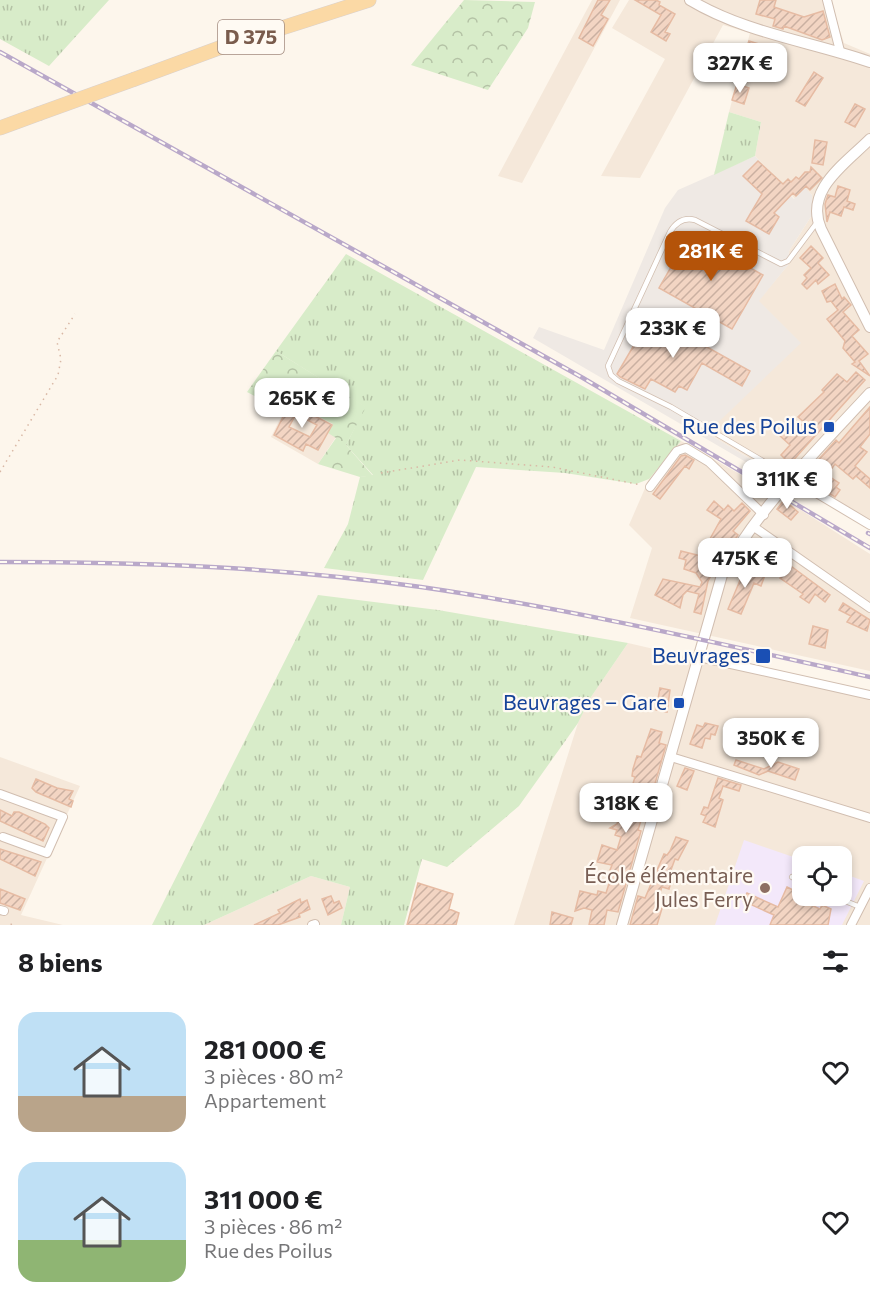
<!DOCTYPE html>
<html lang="fr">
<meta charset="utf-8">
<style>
:root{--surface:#fff;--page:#f6f6f6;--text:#202124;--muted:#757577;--accent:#b45309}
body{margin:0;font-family:Commissioner,sans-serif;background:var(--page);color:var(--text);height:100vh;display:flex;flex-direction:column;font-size:22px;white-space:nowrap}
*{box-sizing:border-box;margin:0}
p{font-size:20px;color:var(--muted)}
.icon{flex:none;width:33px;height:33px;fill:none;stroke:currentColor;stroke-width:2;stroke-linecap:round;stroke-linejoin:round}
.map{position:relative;height:925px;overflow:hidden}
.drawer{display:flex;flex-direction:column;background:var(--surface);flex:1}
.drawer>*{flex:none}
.tools{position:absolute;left:792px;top:846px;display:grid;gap:12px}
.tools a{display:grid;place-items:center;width:60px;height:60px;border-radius:12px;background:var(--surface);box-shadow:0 3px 9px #0003;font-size:30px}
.price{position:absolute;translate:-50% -51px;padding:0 14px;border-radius:12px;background:#fff;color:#222;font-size:20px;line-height:39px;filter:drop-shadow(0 2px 3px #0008)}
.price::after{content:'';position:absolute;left:50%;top:36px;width:18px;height:14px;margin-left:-9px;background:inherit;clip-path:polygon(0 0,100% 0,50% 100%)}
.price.current{background:var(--accent);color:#fff}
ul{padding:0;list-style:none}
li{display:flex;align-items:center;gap:18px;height:150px;padding:0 18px}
li span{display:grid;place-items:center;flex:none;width:168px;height:120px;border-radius:18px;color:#555}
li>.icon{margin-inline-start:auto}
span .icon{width:72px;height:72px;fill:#fffc;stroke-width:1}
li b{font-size:26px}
h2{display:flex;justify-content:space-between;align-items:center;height:72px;padding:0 18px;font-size:26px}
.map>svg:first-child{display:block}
.residential{fill:#f5e8da;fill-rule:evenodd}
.industrial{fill:#efe9e4}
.education{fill:#f3e8fa}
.grass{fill:url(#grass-tufts)}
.forest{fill:url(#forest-crowns)}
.building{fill:url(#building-hatch);stroke:#e6bba3;stroke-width:1.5;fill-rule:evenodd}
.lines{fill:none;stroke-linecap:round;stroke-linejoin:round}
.service-casing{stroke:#d1beb0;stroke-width:6}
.minor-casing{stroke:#d1beb0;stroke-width:10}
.tertiary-casing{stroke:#d1beb0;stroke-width:12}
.primary-casing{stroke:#dad1cd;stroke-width:15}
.path{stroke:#d9b8a5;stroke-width:1.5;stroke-dasharray:1.5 4.5;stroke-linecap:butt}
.service{stroke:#fff;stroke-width:4.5}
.minor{stroke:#fff;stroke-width:8}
.tertiary{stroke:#fff;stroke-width:10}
.primary{stroke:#fbd9a5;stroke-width:14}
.rail-casing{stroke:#b9a8c9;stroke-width:4.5}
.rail{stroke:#fffaf3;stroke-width:2;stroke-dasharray:7;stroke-linecap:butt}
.primary-bridge-casing{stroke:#dad1cd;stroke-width:15;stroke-linecap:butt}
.primary-bridge{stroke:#fbd9a5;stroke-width:14}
.transit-dot{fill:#1a4fb4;stroke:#fffaf3;stroke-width:2}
.education-dot{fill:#8d6e63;stroke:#fffaf3;stroke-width:2}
.labels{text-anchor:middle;stroke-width:4.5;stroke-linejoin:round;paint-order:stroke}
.shield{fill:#fffaf3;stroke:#a28b7f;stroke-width:1.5}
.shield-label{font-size:20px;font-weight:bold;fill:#7a5c4d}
.transit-label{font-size:21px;fill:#164399;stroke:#fffaf3;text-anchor:end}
.education-label{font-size:21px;fill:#785e54;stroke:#fffaf3;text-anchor:end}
</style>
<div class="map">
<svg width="870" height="925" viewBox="0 0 870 925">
<defs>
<pattern id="grass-tufts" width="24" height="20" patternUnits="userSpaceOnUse" patternTransform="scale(1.5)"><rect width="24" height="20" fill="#d8ecc9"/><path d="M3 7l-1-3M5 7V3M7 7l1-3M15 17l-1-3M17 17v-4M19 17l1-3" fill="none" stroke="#b4c2a5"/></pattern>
<pattern id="forest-crowns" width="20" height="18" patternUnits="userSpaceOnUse" patternTransform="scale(1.5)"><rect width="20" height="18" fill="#d8ecc9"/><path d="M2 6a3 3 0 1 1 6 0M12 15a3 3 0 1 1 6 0" fill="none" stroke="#b4c2a5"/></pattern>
<pattern id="building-hatch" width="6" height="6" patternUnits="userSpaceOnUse" patternTransform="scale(1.5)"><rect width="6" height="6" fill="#f3d5c3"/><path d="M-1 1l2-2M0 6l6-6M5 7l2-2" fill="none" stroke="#cab0a1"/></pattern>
</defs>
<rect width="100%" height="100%" fill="#fdf6ec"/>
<path class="residential" d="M592 0H620L522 183 498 176Z
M629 0H830L844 43 870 54V530L707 433 713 426 758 301 788 265 789 251 812 215V195L805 189 795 199 755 156 761 122 729 112 750 33 723 25 640 178 601 176 665 59 612 28Z
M289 401 334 424 336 437 318 464 271 437Z
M681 441 782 498 870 554V671L630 618 652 548 629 525 649 479Z
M628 643 870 699V925H514L578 723 591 697ZM802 856H842V896H802Z
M0 757 80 786 21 915 63 925H0Z
M311 876 350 887 341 925H204Z"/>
<path class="industrial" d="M755 156 794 199 805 188 812 195V215L789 251 788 265 759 301 801 343 707 433 785 480 782 483 533 338 539 327 604 350 665 208 678 190Z"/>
<path class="education" d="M744 840 802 860V896H842V873L864 881 842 925H715Z"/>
<path class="grass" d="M0 0H109L49 66 0 39Z
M729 112 761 122 755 156 714 175Z
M346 254 681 441 649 479 636 484 565 473 476 467 423 580 324 568 348 524 360 477 373 475 346 445 365 407 276 351Z
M318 595 438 610 628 643 591 697 578 723 519 806 447 867 422 859 404 925H341L350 887 311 876 204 925H152Z"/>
<path class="forest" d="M464 0 535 2 528 28 488 90 411 65Z
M276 351 366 407 346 445 373 476 360 477 318 464 336 438 328 433 333 424 289 401 283 411 247 392Z"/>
<path class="building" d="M598 0H610L601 15 608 19 593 46 579 38Z
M635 0H656L660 2 659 5 675 14 665 32 670 34 666 41 651 32 661 15Z
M760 0H776L774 7 804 17 823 11 830 37 822 40 784 26 783 29 773 26 775 19 756 14Z
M749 41 775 49 772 62 745 52Z
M814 72 823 78 805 106 796 101Z
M737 84 749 88 744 104 732 100Z
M855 104 865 109 855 127 845 122Z
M815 140 827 142 823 165 812 163Z
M758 161 783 184 788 179 791 182 796 177 799 179 805 172H810L811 167 822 178 810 190 806 186 796 196 793 193 774 213 779 217 769 234 746 221 762 194 743 176Z
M838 186 850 190 847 201 855 204 853 210 844 207 841 216 830 212 827 222 825 204 828 195 835 197Z
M690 234 763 275 732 329 659 288Z
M811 246 823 258 818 263 829 275 818 284 816 280 807 289 802 284 807 278 804 275 811 268 800 258Z
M835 284 842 299 844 297 851 305 843 312 859 330 852 336 868 354 859 361 870 376 852 364 855 362 843 348 845 341 827 319 838 310 831 301 827 302 822 291Z
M646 313 750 371 742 386 702 363 687 390 679 386 675 392 651 379 645 389 620 377 617 374 647 323 642 320Z
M856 372 865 380 790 464 781 455 790 445 779 435 786 427 794 433 804 422 798 417 824 392 822 390 837 374 847 382Z
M290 403 332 425 318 450 306 444 303 451 274 435ZM296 414 317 425 310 437 289 427Z
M870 407V434L860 447 867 452 855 466 870 479V488L856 476 853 479 835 464 827 475 839 483 836 487 840 490 835 497 803 477 836 440 839 443Z
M685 455 694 460 689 469 685 466 660 499 653 494 681 456Z
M784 500 798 512 791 520 777 509Z
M714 501 724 510 728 505 734 511 742 503 750 511 733 531 738 535 723 558 706 546 721 519 707 510Z
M681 551 717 560 711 571 713 572 708 581 701 614 694 612 699 594 687 591 683 595 680 608 655 595 663 579 700 587 702 582 696 573 684 569 686 560 679 558Z
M780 558 830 595 825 602 815 594 809 603 800 597 803 594 780 578 785 572 775 565Z
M746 566 765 575 761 586 754 583 741 614 728 609Z
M843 603 870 620 867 631 847 622 851 616 839 610Z
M813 626 828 630 825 648 809 644Z
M660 688 670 690 667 712 656 710Z
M705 723 718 726 715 735 711 734 710 739 705 738 702 748 690 744 697 725 703 727Z
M651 729 662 732 659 743 666 745 646 815 643 814 638 830 641 831 618 912 607 910 604 925H589L592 910 584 908 575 911 580 891 597 895 598 891 606 893 613 871 610 870 612 865 597 862 602 845 617 850 621 837 615 835 617 830 610 828 617 824 622 808 634 809 638 796 631 790 635 777 632 776 633 769 637 756 641 757Z
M736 760 764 769 778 762 799 769 795 780 768 771 759 775 734 765Z
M685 768 694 771 687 790 677 786Z
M718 778 741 785 739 791 723 786 719 798 723 800 715 827 703 822 706 816 701 814 704 807 708 808Z
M36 779 57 788 73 791 69 799 73 801 71 807 36 792 32 788Z
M0 810 12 816 14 812H19L45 824 49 828 43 841 0 821Z
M676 837 688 841 678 860 675 859 668 878 672 879 669 889 662 887 656 903 663 905 657 925H630L638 896 645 898 664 854 667 855 670 851Z
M0 849 41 862 35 876 0 859Z
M418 883 453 894 449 909 459 913 456 925H407Z
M787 887 805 896 802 901 820 909 822 905 831 909 828 925H770L774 915 743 901 747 893 778 907Z
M0 889 25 899 20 910 0 903Z
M331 896 334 903 339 901 342 908 328 915 322 899Z
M300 899 301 903 307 900 310 909 299 914 300 917 278 925H254L280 913 278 910Z
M552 912 573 918 571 925H550Z"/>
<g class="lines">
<g class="service-casing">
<path id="service" d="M790 477 671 407 618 381 611 375 608 366 670 232C676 222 684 217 695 220L781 264 788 261 818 221
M792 877 802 882
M833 896 860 907"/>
</g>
<g class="minor-casing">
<path id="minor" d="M827 0 840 51
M793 479 870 525
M650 487 677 451 686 448 709 462 764 515
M754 527 870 608
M699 657 870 695
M671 757 870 818
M0 794 63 817 47 853 3 837
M0 910 4 911
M312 925 315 924
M851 925 870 888"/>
</g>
<g class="tertiary-casing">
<path id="tertiary" d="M690 0C745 33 809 41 870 62
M870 139C845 164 804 190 821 229L870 327
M622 925 722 575C756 510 820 447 870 393"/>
</g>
<g class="primary-casing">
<path id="primary" d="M135 79 219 48 369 0
M0 128 38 114"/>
</g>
<path class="path" d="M0 472 58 375 61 359 57 342 75 314
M381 473 460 460 552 467 641 485
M11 925 13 920"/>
<use href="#service" class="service"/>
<use href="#minor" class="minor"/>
<use href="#tertiary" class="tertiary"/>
<use href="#primary" class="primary"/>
<g class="rail-casing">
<path id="rail" d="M0 52 583 378 870 548
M868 533 870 534
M0 562C141 562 281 567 421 587 572 609 721 644 870 677"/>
</g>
<use href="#rail" class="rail"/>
<g class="primary-bridge-casing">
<path id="primary-bridge" d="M38 114 135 79"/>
</g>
<use href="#primary-bridge" class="primary-bridge"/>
</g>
<g class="transit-dot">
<rect x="823" y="421" width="12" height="12" rx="3"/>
<rect x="755" y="648" width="16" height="16" rx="3"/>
<rect x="673" y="697" width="12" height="12" rx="3"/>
</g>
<circle class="education-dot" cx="765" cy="888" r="6"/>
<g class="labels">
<rect class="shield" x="218" y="20" width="66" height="34" rx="4.5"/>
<g class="shield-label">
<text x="251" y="44">D 375</text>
</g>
<g class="transit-label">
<text x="817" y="434">Rue des Poilus</text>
<text x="750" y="663">Beuvrages</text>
<text x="667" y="710">Beuvrages – Gare</text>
</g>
<g class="education-label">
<text x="753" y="883">École élémentaire<tspan x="753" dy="24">Jules Ferry</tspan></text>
</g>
</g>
</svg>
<div class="tools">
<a><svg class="icon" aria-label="locate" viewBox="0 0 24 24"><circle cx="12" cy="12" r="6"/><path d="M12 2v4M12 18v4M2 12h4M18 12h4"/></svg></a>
</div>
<b class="price" style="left:740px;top:94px">327K €</b>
<b class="price current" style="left:711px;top:282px">281K €</b>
<b class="price" style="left:673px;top:359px">233K €</b>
<b class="price" style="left:302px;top:429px">265K €</b>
<b class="price" style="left:787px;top:510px">311K €</b>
<b class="price" style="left:745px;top:589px">475K €</b>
<b class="price" style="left:771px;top:769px">350K €</b>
<b class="price" style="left:626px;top:834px">318K €</b>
</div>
<section class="drawer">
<h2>8 biens<svg class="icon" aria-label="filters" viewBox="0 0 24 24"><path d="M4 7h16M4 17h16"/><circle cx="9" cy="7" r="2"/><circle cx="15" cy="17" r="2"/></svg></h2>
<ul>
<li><span style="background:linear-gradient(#bfe0f5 70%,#b9a48a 0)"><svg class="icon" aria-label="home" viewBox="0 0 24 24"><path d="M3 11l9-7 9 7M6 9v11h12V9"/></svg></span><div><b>281 000 €</b><p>3 pièces · 80 m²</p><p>Appartement</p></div><svg class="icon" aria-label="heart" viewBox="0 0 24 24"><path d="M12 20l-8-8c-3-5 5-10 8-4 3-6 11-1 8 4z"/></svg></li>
<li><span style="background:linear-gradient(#bfe0f5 65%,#8fb573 0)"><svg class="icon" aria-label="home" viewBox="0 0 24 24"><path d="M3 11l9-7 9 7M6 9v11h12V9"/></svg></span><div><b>311 000 €</b><p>3 pièces · 86 m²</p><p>Rue des Poilus</p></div><svg class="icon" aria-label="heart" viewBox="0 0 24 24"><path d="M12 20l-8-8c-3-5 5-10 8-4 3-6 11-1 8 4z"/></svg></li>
</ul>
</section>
